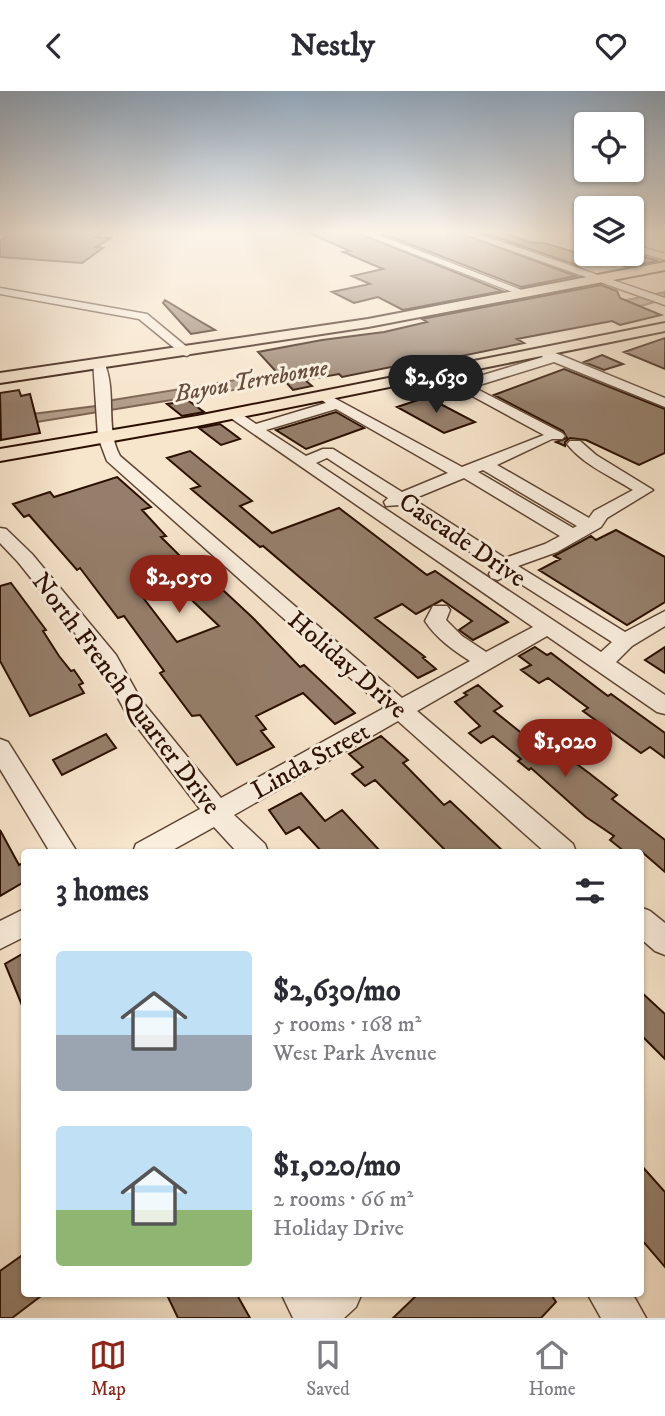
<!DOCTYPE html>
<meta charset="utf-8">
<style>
:root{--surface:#fff;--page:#f2f2f3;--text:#2b2b33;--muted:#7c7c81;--line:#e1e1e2;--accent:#8f2418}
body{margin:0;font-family:"IM FELL DW Pica",serif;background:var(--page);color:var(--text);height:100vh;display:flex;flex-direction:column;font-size:26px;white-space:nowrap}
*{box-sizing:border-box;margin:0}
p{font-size:23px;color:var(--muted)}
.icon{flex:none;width:38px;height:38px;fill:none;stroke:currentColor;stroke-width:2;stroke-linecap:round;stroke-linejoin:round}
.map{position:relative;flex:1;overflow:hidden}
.drawer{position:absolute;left:21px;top:758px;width:623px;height:448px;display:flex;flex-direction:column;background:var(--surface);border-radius:7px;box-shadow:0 2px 5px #0004}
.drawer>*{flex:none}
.buttons{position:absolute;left:574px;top:21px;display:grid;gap:14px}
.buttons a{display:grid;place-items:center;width:70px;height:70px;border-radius:7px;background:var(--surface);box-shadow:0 2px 5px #0004;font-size:35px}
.price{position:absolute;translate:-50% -60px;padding:0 16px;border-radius:24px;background:var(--accent);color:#fff;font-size:23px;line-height:46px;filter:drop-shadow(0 2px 4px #0008)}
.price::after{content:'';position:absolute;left:50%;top:42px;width:21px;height:16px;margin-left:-10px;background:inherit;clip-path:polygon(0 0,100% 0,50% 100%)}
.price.active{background:#222;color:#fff}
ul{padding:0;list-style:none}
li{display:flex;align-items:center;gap:21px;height:175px;padding:0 35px}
li span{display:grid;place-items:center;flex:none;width:196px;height:140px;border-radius:7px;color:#555}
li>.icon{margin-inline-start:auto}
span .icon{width:84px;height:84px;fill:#fffc;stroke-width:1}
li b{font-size:30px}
h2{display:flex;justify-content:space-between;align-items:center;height:84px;padding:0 35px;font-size:30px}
header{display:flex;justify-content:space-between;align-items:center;height:91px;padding:0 35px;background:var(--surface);font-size:32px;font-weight:700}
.menu{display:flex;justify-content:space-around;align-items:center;height:98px;border-top:2px solid var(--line);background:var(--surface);font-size:19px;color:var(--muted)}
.menu a{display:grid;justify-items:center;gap:4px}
.menu .active{color:var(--accent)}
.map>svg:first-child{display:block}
.water{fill:#b19c87;stroke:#7b6451;stroke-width:2}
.building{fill:#957e6a;stroke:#2a0f00;stroke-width:2;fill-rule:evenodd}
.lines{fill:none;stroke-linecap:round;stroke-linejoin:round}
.minor-casing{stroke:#5d4433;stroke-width:3}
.major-casing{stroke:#2a0f00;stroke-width:4}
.minor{fill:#faeede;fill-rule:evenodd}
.major{fill:#f7e5cc;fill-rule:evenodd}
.labels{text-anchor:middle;stroke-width:6;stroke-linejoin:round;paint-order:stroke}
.far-water-label{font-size:23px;font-style:italic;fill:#674e3d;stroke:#faeede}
.street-label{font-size:26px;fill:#2a0f00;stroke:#faeede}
</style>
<header><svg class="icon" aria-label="back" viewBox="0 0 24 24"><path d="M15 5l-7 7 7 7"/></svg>Nestly<svg class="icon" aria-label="heart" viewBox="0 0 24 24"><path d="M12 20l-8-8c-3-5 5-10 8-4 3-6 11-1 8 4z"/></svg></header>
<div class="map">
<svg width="665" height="1227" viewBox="0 0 665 1227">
<rect width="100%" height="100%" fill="#f7e5cc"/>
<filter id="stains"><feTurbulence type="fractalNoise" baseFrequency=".00286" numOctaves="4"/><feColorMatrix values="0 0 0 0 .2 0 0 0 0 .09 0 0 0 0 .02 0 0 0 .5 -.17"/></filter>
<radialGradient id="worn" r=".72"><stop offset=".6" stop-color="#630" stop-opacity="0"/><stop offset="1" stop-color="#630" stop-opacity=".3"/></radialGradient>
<path class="water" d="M665 201V208L641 215 294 289 0 337V327L96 315 113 309 279 282Z"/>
<path class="building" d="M13 142H103L96 146 111 147 96 156 103 157 82 172 0 166V150Z
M309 142H358L502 200 403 219 378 206 354 212 332 201 370 193 352 185 383 178 343 161 350 160Z
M381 142H460L576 185 521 196Z
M485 142H508L528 151 544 152 584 164 579 175Z
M632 162 658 170 626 176 604 167Z
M601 194 617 200 620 207 661 224 620 234 612 230 517 248 524 252 394 279 391 276 342 286 339 283 305 289 312 295 293 299 258 261 322 249 384 241 427 231 422 228Z
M165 209 198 229 215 239 191 243 163 212Z
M665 247V278L624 261Z
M602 264 623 273 604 279 584 271Z
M564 278 665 318V362L639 374 586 349 570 347 565 351V355L556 351 567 347 563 340 494 304Z
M19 299 21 305 30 303 40 342 1 349 0 302Z
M427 306 475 331 444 342 397 316Z
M189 310 204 321 182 325 167 313Z
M336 321 364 337 306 358 276 339Z
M220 333 240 348 221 354 199 337Z
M190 360 252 410 240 415 272 442 339 417 427 484 435 480 508 531 473 549 459 539 472 530 442 509 416 523 402 513 375 527 425 566 423 567 436 578 418 587 263 455 260 456 191 398 200 395 167 367Z
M117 386 151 416 142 419 166 445 161 446 183 468 188 467 206 488 209 486 253 527 300 576 304 574 355 622 335 633 303 602 256 625 266 638 261 640 274 656 237 674 200 624 192 625 160 582 164 580 124 525 118 527 80 477 77 479 29 424 24 426 13 413 50 401 54 406ZM165 470 186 496 180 498 219 535 177 551 132 492 138 490 133 483Z
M616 439 665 466V511L627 534 539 479 560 468 554 465 582 450 591 445 596 449Z
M11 492 46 539 43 540 59 565 71 580 74 579 83 592 79 594 84 602 30 625 0 570V495Z
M535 556 547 564 551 562 608 605 611 603 665 642V667L650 656 641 662 583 620 588 617 548 587 539 592 521 579 531 574 519 565Z
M665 556V582L645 569Z
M478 594 502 615 494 620 539 656 547 651 589 682 617 704 612 708 665 749V781L642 761H625L610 749 614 745 586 726 531 677 529 679 518 670 521 668 493 645 481 652 469 642 480 635 455 611 467 604 464 602Z
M106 643 116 657 62 684 53 669Z
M381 645 408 669 403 672 444 714 450 710 504 761H447L375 689 365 695 352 683 363 676 349 663Z
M301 702 325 730 342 719 381 761H322L299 736 286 743 269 719Z
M0 739 19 774 24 771V791L0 805Z
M24 862V919L5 873Z
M640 900 665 923V968L640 943Z
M640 1073 665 1101V1176L640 1147Z
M24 1163V1202H45L12 1227H0V1180Z
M166 1202H236L250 1227H178Z
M419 1202H550L556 1211 541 1227H393Z"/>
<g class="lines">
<g class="minor-casing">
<path id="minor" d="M360 142H373L532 203 523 205Z
M462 142H476L665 207V214Z
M632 153 665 163V169L632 159Z
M0 197 147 223 193 261 187 265 183 264 139 228 0 203Z
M543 257 665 307V316L554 271 473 296 562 342 565 345 562 348H552L497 374 589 427 594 420 633 399C610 385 584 374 567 353L570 350H580L596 364 653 399 607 427 601 436 557 461 518 475 625 541 665 520V535L632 555 616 571 665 604V623L657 621 547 545 417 620 573 753 576 761H545L398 630 234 724 265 753 268 761H237L214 736 169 761H133L136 753 200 718 125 620 99 572 18 471 0 452V437L6 438 32 463 116 564 141 609 221 707 384 617 107 370 98 346 93 269H103C118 299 104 335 120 365L402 607 470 570C453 559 436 547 425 530L433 515H447L450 519 446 529 462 545 486 561 533 536 225 323 227 320H237L256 333 326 312 316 305 323 301 462 376 544 344 430 282 432 279H442L463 290 543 266 537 261ZM336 318 448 382 402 401 333 358H323L306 365 266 339ZM327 367 388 407 384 411 386 415 399 414 493 476 489 483 491 487 498 489 507 484 612 551 601 561 316 372ZM483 379 577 435 573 437 478 381ZM464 387 560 445 545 453 505 467 413 408Z
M0 648 8 651 77 761H50L0 678Z
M640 816 650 820 665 832V864L655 860 640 847Z
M24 818V846L0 858V830Z
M281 1202H362L356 1216 344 1227H293Z
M587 1202H632L646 1227H601Z"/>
</g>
<g class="major-casing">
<path id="major" d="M665 171V179L368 236 0 292V282L368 228Z
M665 232V240L197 335 0 370V358L197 325Z"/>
</g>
<use href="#minor" class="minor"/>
<use href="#major" class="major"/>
</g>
<linearGradient id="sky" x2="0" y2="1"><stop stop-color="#92aac1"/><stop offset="0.45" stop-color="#fbf3e8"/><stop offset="1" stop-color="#fbf3e8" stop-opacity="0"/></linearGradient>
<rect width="665" height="314" fill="url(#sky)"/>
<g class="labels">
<g class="far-water-label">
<text transform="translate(251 289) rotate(-10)" y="8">Bayou Terrebonne</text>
</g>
<g class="street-label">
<text transform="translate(463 448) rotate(34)" y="9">Cascade Drive</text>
<text transform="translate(348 573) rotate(41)" y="9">Holiday Drive</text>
<text transform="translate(127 602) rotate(53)" y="9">North French Quarter Drive</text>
<text transform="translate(310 669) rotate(-29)" y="9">Linda Street</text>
</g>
</g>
<rect width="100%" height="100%" filter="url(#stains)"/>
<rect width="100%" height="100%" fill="url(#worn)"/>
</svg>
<div class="buttons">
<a><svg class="icon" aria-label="locate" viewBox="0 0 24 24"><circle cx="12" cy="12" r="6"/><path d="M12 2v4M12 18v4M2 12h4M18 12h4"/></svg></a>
<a><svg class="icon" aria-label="layers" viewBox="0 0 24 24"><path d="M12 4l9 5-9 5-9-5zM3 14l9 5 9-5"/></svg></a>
</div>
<b class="price active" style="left:436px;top:324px">$2,630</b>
<b class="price" style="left:179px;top:524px">$2,050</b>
<b class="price" style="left:565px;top:688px">$1,020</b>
<section class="drawer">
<h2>3 homes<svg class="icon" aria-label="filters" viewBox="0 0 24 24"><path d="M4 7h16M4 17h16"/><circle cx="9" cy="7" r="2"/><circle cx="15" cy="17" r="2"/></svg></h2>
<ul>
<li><span style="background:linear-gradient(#bfe0f5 60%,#9aa5b1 0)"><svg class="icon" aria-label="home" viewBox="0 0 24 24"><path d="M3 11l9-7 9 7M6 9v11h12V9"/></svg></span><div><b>$2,630/mo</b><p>5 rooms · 168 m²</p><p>West Park Avenue</p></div></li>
<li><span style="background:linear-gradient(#bfe0f5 60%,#8fb573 0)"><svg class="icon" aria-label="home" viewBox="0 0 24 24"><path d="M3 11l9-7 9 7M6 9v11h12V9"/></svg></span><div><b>$1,020/mo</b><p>2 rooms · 66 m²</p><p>Holiday Drive</p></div></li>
</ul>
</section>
</div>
<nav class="menu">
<a class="active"><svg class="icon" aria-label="map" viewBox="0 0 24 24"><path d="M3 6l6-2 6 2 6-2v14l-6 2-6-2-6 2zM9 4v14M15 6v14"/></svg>Map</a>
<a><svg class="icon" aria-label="saved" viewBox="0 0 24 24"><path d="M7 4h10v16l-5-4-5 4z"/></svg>Saved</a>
<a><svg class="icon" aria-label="home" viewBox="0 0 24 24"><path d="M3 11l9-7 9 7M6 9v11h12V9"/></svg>Home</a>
</nav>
